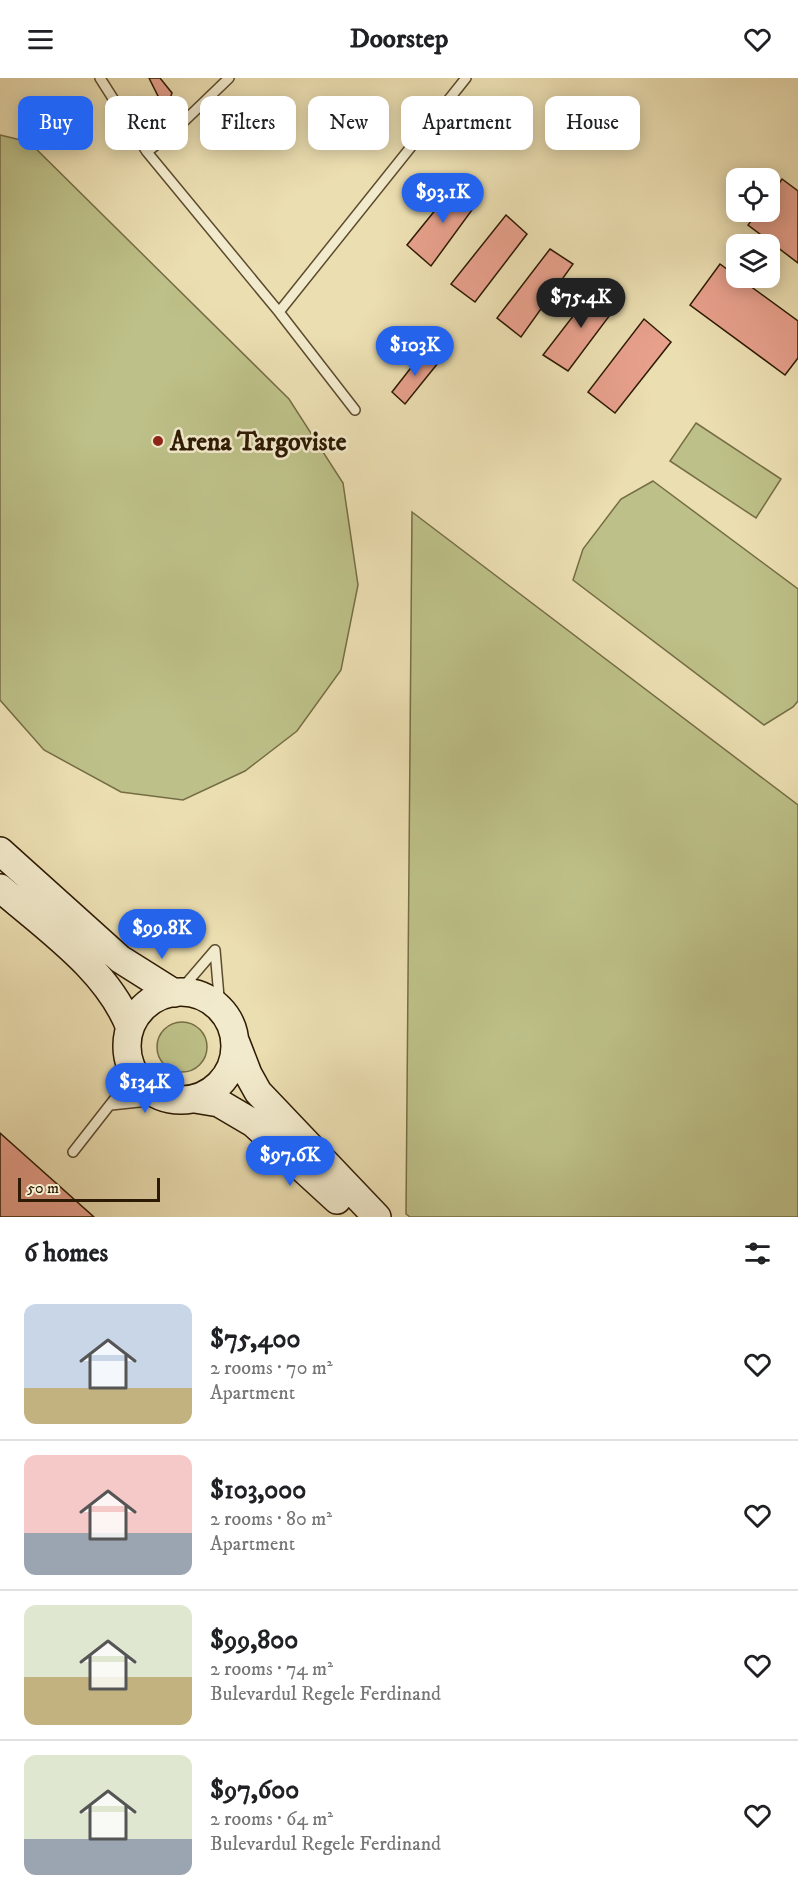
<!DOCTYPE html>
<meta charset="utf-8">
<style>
:root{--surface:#fff;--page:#f6f6f6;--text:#202124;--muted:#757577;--line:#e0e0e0;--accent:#2563eb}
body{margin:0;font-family:"IM FELL DW Pica",serif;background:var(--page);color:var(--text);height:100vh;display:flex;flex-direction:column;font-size:22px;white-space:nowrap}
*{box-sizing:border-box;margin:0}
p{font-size:20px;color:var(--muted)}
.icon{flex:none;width:33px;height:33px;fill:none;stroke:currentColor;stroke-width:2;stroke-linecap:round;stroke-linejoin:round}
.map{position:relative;height:1139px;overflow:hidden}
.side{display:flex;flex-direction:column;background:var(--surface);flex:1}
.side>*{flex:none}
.top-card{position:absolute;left:18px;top:18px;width:762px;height:54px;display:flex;gap:12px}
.buttons{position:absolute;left:726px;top:90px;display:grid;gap:12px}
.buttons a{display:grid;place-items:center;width:54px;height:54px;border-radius:12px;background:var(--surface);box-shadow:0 3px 15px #0003;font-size:30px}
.scale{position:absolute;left:18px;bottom:15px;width:142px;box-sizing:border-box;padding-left:6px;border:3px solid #2d1a02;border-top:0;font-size:16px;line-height:21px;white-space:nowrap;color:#2d1a02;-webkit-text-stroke:4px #f2eacc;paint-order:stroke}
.price{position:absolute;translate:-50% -51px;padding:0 14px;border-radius:21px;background:var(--accent);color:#fff;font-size:20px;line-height:39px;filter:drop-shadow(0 2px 3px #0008)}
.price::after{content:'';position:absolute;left:50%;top:36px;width:18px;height:14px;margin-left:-9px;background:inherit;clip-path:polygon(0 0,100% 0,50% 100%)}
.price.current{background:#222;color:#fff}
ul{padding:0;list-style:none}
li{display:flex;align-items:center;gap:18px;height:150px;padding:0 24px}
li+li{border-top:2px solid var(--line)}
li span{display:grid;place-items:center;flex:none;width:168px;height:120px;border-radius:12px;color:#555}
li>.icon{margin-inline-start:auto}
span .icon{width:72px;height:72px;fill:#fffc;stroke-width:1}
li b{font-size:26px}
h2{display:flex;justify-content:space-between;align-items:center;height:72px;padding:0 24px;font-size:26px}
.tag{padding:0 21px;border-radius:12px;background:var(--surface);box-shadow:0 3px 15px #0003;font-size:21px;line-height:54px}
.tag.current{background:var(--accent);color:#fff}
header{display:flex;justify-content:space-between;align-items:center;height:78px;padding:0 24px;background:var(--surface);font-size:27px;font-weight:700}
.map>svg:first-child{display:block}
.green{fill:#bdc088;stroke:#756d45;stroke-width:1.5}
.building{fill:#e7a08c;stroke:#2d1a02;stroke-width:1.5}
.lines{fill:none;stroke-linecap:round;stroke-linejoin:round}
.service-casing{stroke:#5c4b2e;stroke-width:12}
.secondary-casing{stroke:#2d1a02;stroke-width:30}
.service{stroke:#f2eacc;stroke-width:9}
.secondary{stroke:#f2eacc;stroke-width:27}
.poi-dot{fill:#8f2418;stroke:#f2eacc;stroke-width:2}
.labels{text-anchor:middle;stroke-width:5;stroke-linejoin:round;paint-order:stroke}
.poi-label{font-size:26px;font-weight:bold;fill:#2d1a02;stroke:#f2eacc;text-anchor:start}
</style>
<header><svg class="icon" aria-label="menu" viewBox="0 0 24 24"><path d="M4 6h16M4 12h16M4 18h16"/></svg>Doorstep<svg class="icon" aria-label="heart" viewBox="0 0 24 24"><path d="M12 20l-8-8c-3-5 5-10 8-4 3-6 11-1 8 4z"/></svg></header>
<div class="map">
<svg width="798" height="1139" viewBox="0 0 798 1139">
<rect width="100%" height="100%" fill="#ebdeb1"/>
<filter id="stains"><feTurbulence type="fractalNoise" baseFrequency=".00333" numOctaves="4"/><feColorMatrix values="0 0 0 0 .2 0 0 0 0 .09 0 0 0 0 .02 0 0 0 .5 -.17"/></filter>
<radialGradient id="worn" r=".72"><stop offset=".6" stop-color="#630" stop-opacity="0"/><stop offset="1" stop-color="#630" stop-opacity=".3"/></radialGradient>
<path class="green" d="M0 57 29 64 289 321 343 405 358 507 341 592 297 653 245 693 183 722 121 714 44 672 0 622Z
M696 345 781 401 756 440 670 383Z
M653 403 798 511V623L793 629 764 647 573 502 583 471 621 421Z
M412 434 798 727V1139H410L406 1136Z
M157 969a25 25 0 1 1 50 0a25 25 0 1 1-50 0Z"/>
<path class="building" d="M149 0H160L172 15 167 29 158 18Z
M782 101 798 113V185L748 147 758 134H770V119Z
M458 104 480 121 431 188 407 167Z
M506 137 527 156 475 224 451 206Z
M550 171 573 186 521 259 497 240Z
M720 186 798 243V280L785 297 690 227Z
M597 207 619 225 568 293 543 277Z
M644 241 671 264 615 335 588 314Z
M424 273 438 285 405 326 392 314Z
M0 1055 94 1139H0Z"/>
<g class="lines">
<g class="service-casing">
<path id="service" d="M100 0 147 74 279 234 355 332
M147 74 175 52 229 0
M279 234 466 0
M215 872 220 931
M179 914 215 872
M111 1027 167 1021
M73 1074 134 996"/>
</g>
<g class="secondary-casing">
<path id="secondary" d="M0 773 120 881 174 915
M0 810C46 850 108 892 130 950
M127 968a54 54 0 1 1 108 0a54 54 0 1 1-108 0Z
M236 965 248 996 258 1014 377 1139
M195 1021 219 1025 253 1045 337 1122"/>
</g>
<use href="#service" class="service"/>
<use href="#secondary" class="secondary"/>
</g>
<circle class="poi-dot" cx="158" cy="363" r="6"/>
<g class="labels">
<g class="poi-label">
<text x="170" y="372">Arena Targoviste</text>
</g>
</g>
<rect width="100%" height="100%" filter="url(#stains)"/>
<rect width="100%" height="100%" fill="url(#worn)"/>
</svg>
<div class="buttons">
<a><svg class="icon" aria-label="locate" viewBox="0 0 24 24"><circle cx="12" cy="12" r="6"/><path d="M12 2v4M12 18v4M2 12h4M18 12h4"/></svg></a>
<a><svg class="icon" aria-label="layers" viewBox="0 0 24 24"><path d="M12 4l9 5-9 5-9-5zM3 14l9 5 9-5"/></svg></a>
</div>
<div class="scale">50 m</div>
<b class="price" style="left:443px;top:146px">$93.1K</b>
<b class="price current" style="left:581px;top:251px">$75.4K</b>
<b class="price" style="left:415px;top:299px">$103K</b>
<b class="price" style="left:162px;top:882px">$99.8K</b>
<b class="price" style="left:145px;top:1036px">$134K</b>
<b class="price" style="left:290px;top:1109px">$97.6K</b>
<div class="top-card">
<a class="tag current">Buy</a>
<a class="tag">Rent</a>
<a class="tag">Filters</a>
<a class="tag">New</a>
<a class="tag">Apartment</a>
<a class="tag">House</a>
</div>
</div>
<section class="side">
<h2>6 homes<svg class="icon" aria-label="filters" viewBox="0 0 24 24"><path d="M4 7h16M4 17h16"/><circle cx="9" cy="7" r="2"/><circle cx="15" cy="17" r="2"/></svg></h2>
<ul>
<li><span style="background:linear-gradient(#c9d6e8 70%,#c2b280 0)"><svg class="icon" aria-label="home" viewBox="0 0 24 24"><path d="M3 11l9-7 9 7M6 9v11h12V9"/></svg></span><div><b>$75,400</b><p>2 rooms · 70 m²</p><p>Apartment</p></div><svg class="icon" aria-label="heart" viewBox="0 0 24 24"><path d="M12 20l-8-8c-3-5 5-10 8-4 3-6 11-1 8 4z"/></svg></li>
<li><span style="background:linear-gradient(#f6c9c9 65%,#9aa5b1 0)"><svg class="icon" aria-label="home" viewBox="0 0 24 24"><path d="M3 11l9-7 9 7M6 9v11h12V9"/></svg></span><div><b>$103,000</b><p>2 rooms · 80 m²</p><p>Apartment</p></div><svg class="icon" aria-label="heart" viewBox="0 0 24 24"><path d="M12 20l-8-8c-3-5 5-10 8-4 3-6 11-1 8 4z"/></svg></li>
<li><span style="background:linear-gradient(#dfe7d0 60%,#c2b280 0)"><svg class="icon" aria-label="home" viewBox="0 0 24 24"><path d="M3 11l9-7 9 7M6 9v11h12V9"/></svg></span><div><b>$99,800</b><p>2 rooms · 74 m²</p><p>Bulevardul Regele Ferdinand</p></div><svg class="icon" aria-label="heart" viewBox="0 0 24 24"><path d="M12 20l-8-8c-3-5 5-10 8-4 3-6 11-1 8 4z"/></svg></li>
<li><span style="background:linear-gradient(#dfe7d0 70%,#9aa5b1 0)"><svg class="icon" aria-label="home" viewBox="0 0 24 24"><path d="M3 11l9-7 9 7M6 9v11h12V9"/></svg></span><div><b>$97,600</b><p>2 rooms · 64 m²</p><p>Bulevardul Regele Ferdinand</p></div><svg class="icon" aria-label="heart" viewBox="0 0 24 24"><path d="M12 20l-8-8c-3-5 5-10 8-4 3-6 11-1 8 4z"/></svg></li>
</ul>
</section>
